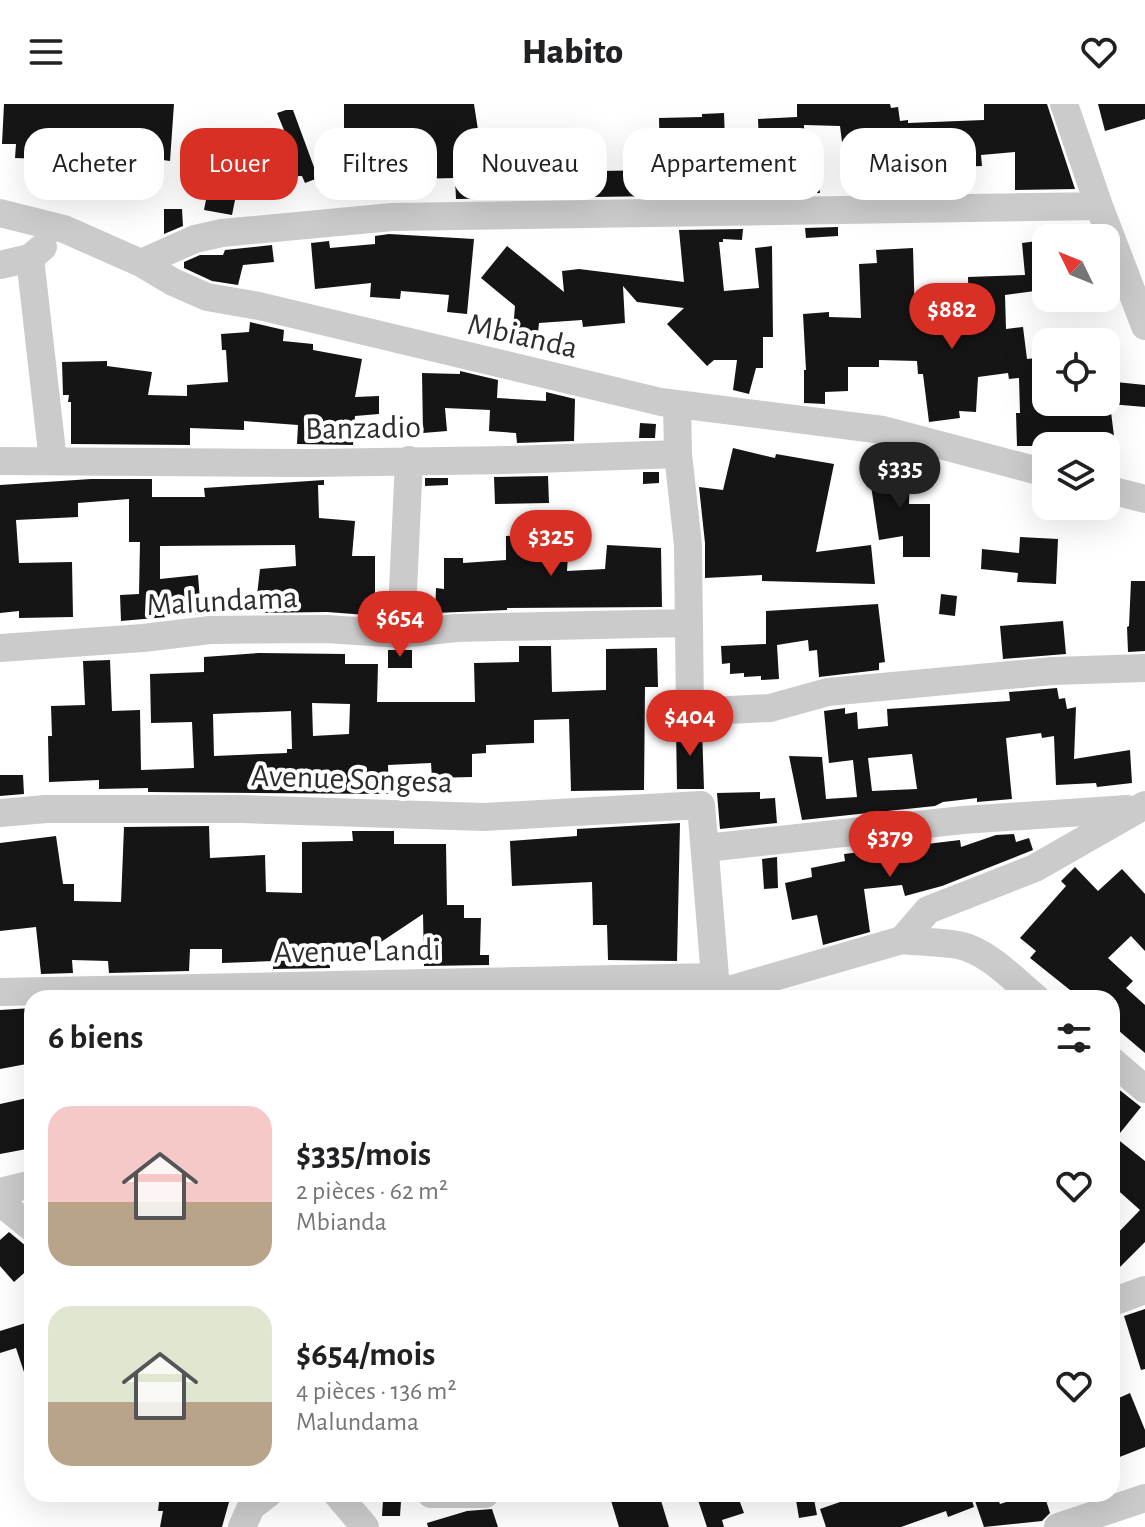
<!DOCTYPE html>
<html lang="fr">
<meta charset="utf-8">
<style>
:root{--surface:#fff;--page:#f6f6f6;--text:#202124;--muted:#757577;--accent:#d93025}
body{margin:0;font-family:"Alegreya Sans",sans-serif;background:var(--page);color:var(--text);height:100vh;display:flex;flex-direction:column;font-size:30px;white-space:nowrap}
*{box-sizing:border-box;margin:0}
p{font-size:26px;color:var(--muted)}
.icon{flex:none;width:44px;height:44px;fill:none;stroke:currentColor;stroke-width:2;stroke-linecap:round;stroke-linejoin:round}
.map{position:relative;flex:1;overflow:hidden}
.side{position:absolute;left:24px;top:886px;width:1096px;height:512px;display:flex;flex-direction:column;background:var(--surface);border-radius:24px;box-shadow:0 8px 32px #0002}
.side>*{flex:none}
.guide{position:absolute;left:24px;top:24px;width:1098px;height:72px;display:flex;gap:16px}
.needle{width:52px;rotate:313deg}
.buttons{position:absolute;left:1032px;top:120px;display:grid;gap:16px}
.buttons a{display:grid;place-items:center;width:88px;height:88px;border-radius:16px;background:var(--surface);box-shadow:0 8px 32px #0002;font-size:40px}
.price{position:absolute;translate:-50% -68px;padding:0 18px;border-radius:28px;background:var(--accent);color:#fff;font-size:26px;line-height:52px;filter:drop-shadow(0 2px 4px #0008)}
.price::after{content:'';position:absolute;left:50%;top:48px;width:24px;height:18px;margin-left:-12px;background:inherit;clip-path:polygon(0 0,100% 0,50% 100%)}
.price.active{background:#222;color:#fff}
ul{padding:0;list-style:none}
li{display:flex;align-items:center;gap:24px;height:200px;padding:0 24px}
li span{display:grid;place-items:center;flex:none;width:224px;height:160px;border-radius:24px;color:#555}
li>.icon{margin-inline-start:auto}
span .icon{width:96px;height:96px;fill:#fffc;stroke-width:1}
li b{font-size:34px}
h2{display:flex;justify-content:space-between;align-items:center;height:96px;padding:0 24px;font-size:34px}
.tag{padding:0 28px;border-radius:24px;background:var(--surface);box-shadow:0 8px 32px #0002;font-size:28px;line-height:72px}
.tag.active{background:var(--accent);color:#fff}
header{display:flex;justify-content:space-between;align-items:center;height:104px;padding:0 24px;background:var(--surface);font-size:36px;font-weight:800}
.map>svg:first-child{display:block}
.building{fill:#151515;fill-rule:evenodd}
.lines{fill:none;stroke-linecap:round;stroke-linejoin:round}
.minor{stroke:#cbcbcb;stroke-width:28}
.labels{text-anchor:middle;stroke-width:8;stroke-linejoin:round;paint-order:stroke}
.street-label{font-size:32px;fill:#2e2e2e;stroke:#fff}
</style>
<header><svg class="icon" aria-label="menu" viewBox="0 0 24 24"><path d="M4 6h16M4 12h16M4 18h16"/></svg>Habito<svg class="icon" aria-label="heart" viewBox="0 0 24 24"><path d="M12 20l-8-8c-3-5 5-10 8-4 3-6 11-1 8 4z"/></svg></header>
<div class="map">
<svg width="1145" height="1423" viewBox="0 0 1145 1423">
<rect width="100%" height="100%" fill="#fff"/>
<path class="building" d="M4 0H174L170 57 163 56 162 78 66 73 67 56 15 54 16 40H2Z
M344 0H474L480 39 481 69 660 66 659 14 702 13V10L724 9 727 91 456 95 455 74 414 75V62L384 64 383 48 344 49Z
M797 0H890L891 4 898 3 900 17 908 16V19L984 16V0H1047L1075 85 1015 86V48L981 51 982 62 957 63 958 87 916 88V83L872 88 870 66H866L865 52 844 54 840 22 804 21 806 84 819 82 820 89 761 90 758 15 797 13Z
M1098 0H1145V15L1105 27Z
M286 6H293L318 74 305 79 302 72 258 73 255 89 237 86 232 111 204 106 216 45 272 56 271 37 288 36 277 9Z
M164 105H182L183 122 164 130Z
M838 123V132L806 134 805 124Z
M743 125 742 136 723 135V138H719L724 187 759 184 755 144 772 142 773 233H763V264H756L749 290 733 286 737 256H714L707 262 667 220 684 204 637 198 623 182 625 219 583 223 582 216 539 219 538 229 513 226 515 202 481 174 507 142 564 188 562 167 579 165 684 178 679 126Z
M389 130 474 135 467 210 447 208 449 191 401 187 400 195 370 193 371 179 315 185 311 139 329 137 330 144 375 140V132Z
M1037 137 1043 186 1005 191 1006 225 1023 223 1027 255 1036 254 1039 279H1046V298H1106V277L1145 281V303L1110 300 1114 332 1069 338 1070 342H1017L1016 309H1020L1019 274 1009 275 1008 269 978 273 976 308 959 307 960 314 929 318 923 270H918L917 257 879 256V263H848V287L825 288V300L804 299V266H806L803 210 829 208V213L861 214 859 160 877 159 876 146 913 144 915 215 969 211 968 173 1025 171 1022 139Z
M272 141 274 158 243 161 238 181 212 177 184 164V158L200 151H223L225 146Z
M250 218 284 226 283 237 313 240V246L362 255 355 293 379 292V310L355 312 353 341 297 340 298 321 244 317V326L190 324V341L71 340V298H68L69 291H63L62 258 107 257V262L152 268 148 291 187 292V281L228 278 226 246H222L221 230 249 228Z
M460 267 498 276 497 294 546 297V288L575 295 574 337 517 339 516 329 489 327 490 306 445 304 447 327 423 329 422 269 460 270Z
M640 319 656 320 655 334H639Z
M733 344 775 354 776 350 834 360 816 448 871 441 875 480 762 477V471L705 474V439L699 383 723 386Z
M868 361 910 363 909 400H930V453H903V432L879 436Z
M643 368H659V379L643 380Z
M548 372 549 399 495 400 494 373Z
M425 374H448V381L425 382Z
M91 375H152V393H205L204 384 324 376V381H318L319 414 355 417 352 452H375V497H379L380 512 327 508 255 509 260 465 296 462 295 441 160 442V475L198 471 201 510 121 517 120 491 139 490 140 438H129V395L78 399V413L16 416 19 459 72 458 73 513 19 514V507L0 509V381Z
M552 417 570 418 567 467 605 465 607 441 661 444 662 503 507 504V506L435 509 436 484 444 485V454H463V459L506 456V432L551 430Z
M1020 433 1058 435 1056 480 1017 478 1018 469 981 465 982 445 1019 449Z
M1131 477H1145V547L1128 548 1127 523 1129 522Z
M941 490 957 492 955 512 939 510Z
M878 500 885 558 879 559V566L819 573 817 546 809 547 808 536 777 541 779 575 761 576V572L744 573V569L730 570V559L722 560 721 542 766 540V507Z
M1063 517 1066 550 1003 555 1000 522Z
M519 542H551L552 588 606 586V545L657 544 658 583H645L644 686 571 687 569 615 534 616V639L486 641V649L472 650V673L432 674 431 659 388 661 389 690 148 688V684L99 685V676L49 678 48 632H52L51 602 85 601 83 557 110 556 112 607 140 606 141 666 194 664 192 618 151 619 150 570 204 568V553L259 549 345 550V560H378L377 598H475L474 559 519 558ZM312 599 350 600 349 630 313 632ZM291 607 292 645H287V649L214 652 213 610Z
M388 546H412V564H388Z
M1057 584 1059 595 1065 594 1067 605 1076 603 1074 655 1130 646 1132 679 1097 683 1096 679 1056 681 1054 632 1042 634 1041 629 1006 634 1012 695 977 698V694L943 698 935 702 802 716 789 652 822 653 826 695 857 693 853 656 829 659 824 607 845 604V610L857 608 858 625 888 622 887 605 1010 597 1009 588ZM912 650 917 685 872 687 868 654Z
M676 622 702 624 704 685H677Z
M0 671H23L24 690 0 692Z
M760 688V695L775 694 777 719 720 725 717 689Z
M680 719 677 857 608 856 607 821H593L592 778 512 782 510 737 577 732V725Z
M209 722 210 754 265 751 266 788 302 789V738L353 737 352 727H394V740H446L447 801H464V814H481L480 851H489V861L424 862 423 810 363 850 330 853V864L273 865V857L222 859V845H190L189 867 109 869 108 857 72 856 73 869 41 870 36 823 0 827V739L56 732 63 780H74V797L121 798 124 723Z
M1014 730 1016 738 1029 734 1033 746 942 782 905 792 902 781 864 785 870 828 823 841 817 811 792 816 785 779 812 773 811 764 845 757 844 750 960 736 961 743 996 731Z
M777 753 778 784 764 785 762 755Z
M1075 763 1098 787 1122 765 1145 790V847L1131 832 1108 854 1133 877 1126 884 1145 901V949L1112 921V894H1080L1030 854 1036 847 1020 834 1066 782 1061 777Z
M32 904V959L0 965V906Z
M1112 980 1141 1003 1116 1034 1145 1057V1138L1120 1163 1112 1155V1135L1140 1106 1112 1081Z
M32 993V1044L0 1050V1000Z
M9 1128 32 1147V1162L14 1178 0 1162V1136Z
M1145 1205V1265L1141 1266 1124 1212Z
M32 1217V1282L29 1283 16 1244 0 1249V1227Z
M1130 1289 1145 1326V1343L1112 1356V1297Z
M160 1390H212L231 1391 222 1423H160L163 1407H158Z
M609 1390H659L669 1423H619Z
M696 1390H737L744 1409 722 1416 724 1423H707Z
M795 1390H813L817 1411 799 1414Z
M863 1390H970L974 1403 948 1413 946 1407 901 1423H826L820 1405Z
M987 1390H996L1000 1400 1031 1390H1044L1050 1409 1042 1417 984 1423 974 1394Z
M383 1396 401 1397 400 1412H382Z
M492 1405 498 1423H428L427 1419 467 1407Z"/>
<g class="lines">
<path class="minor" d="M1064 0 1099 102 1145 222
M0 109 64 125 141 159 173 178 207 193 259 202 661 298 883 326 1046 369
M30 154 53 357
M141 159 195 135 222 129 392 113 1099 102
M0 161 30 154 43 143
M678 350 688 441 690 608 770 604 828 588 1053 567 1145 564
M0 357 311 359 508 356 678 350 677 300
M1106 385 1145 395
M401 530 409 356
M0 544 143 534 210 526 327 525 401 530 456 524 687 519
M0 709 46 705H242L484 713 701 701 715 873 721 889 727 894
M706 744 963 716 1127 705
M902 836C920 838 940 838 958 841 988 847 1013 875 1036 894
M0 888 715 873
M708 892 902 836 928 806 1035 764 1145 701
M1112 957 1145 985
M0 1088 32 1080
M0 1098 32 1124
M1112 1198 1145 1186
M337 1390 365 1423
M431 1390H485
M242 1423 251 1403 268 1390
M1058 1423 1145 1394"/>
</g>
<g class="labels">
<g class="street-label">
<text transform="translate(523 231) rotate(13)" y="11">Mbianda</text>
<text transform="translate(363 323) rotate(-1)" y="11">Banzadio</text>
<text transform="translate(222 496) rotate(-3)" y="11">Malundama</text>
<text transform="translate(352 674) rotate(2)" y="11">Avenue Songesa</text>
<text transform="translate(357 846) rotate(-1)" y="11">Avenue Landi</text>
</g>
</g>
</svg>
<div class="buttons">
<a><svg class="needle" viewBox="-14 -14 28 28"><path d="M0-13l5 13h-10z" fill="#e53935"/><path d="M0 13l5-13h-10z" fill="#757577"/></svg></a>
<a><svg class="icon" aria-label="locate" viewBox="0 0 24 24"><circle cx="12" cy="12" r="6"/><path d="M12 2v4M12 18v4M2 12h4M18 12h4"/></svg></a>
<a><svg class="icon" aria-label="layers" viewBox="0 0 24 24"><path d="M12 4l9 5-9 5-9-5zM3 14l9 5 9-5"/></svg></a>
</div>
<b class="price" style="left:952px;top:247px">$882</b>
<b class="price active" style="left:900px;top:406px">$335</b>
<b class="price" style="left:551px;top:474px">$325</b>
<b class="price" style="left:400px;top:555px">$654</b>
<b class="price" style="left:690px;top:654px">$404</b>
<b class="price" style="left:890px;top:775px">$379</b>
<div class="guide">
<a class="tag">Acheter</a>
<a class="tag active">Louer</a>
<a class="tag">Filtres</a>
<a class="tag">Nouveau</a>
<a class="tag">Appartement</a>
<a class="tag">Maison</a>
</div>
<section class="side">
<h2>6 biens<svg class="icon" aria-label="filters" viewBox="0 0 24 24"><path d="M4 7h16M4 17h16"/><circle cx="9" cy="7" r="2"/><circle cx="15" cy="17" r="2"/></svg></h2>
<ul>
<li><span style="background:linear-gradient(#f6c9c9 60%,#b9a48a 0)"><svg class="icon" aria-label="home" viewBox="0 0 24 24"><path d="M3 11l9-7 9 7M6 9v11h12V9"/></svg></span><div><b>$335/mois</b><p>2 pièces · 62 m²</p><p>Mbianda</p></div><svg class="icon" aria-label="heart" viewBox="0 0 24 24"><path d="M12 20l-8-8c-3-5 5-10 8-4 3-6 11-1 8 4z"/></svg></li>
<li><span style="background:linear-gradient(#dfe7d0 60%,#b9a48a 0)"><svg class="icon" aria-label="home" viewBox="0 0 24 24"><path d="M3 11l9-7 9 7M6 9v11h12V9"/></svg></span><div><b>$654/mois</b><p>4 pièces · 136 m²</p><p>Malundama</p></div><svg class="icon" aria-label="heart" viewBox="0 0 24 24"><path d="M12 20l-8-8c-3-5 5-10 8-4 3-6 11-1 8 4z"/></svg></li>
</ul>
</section>
</div>
